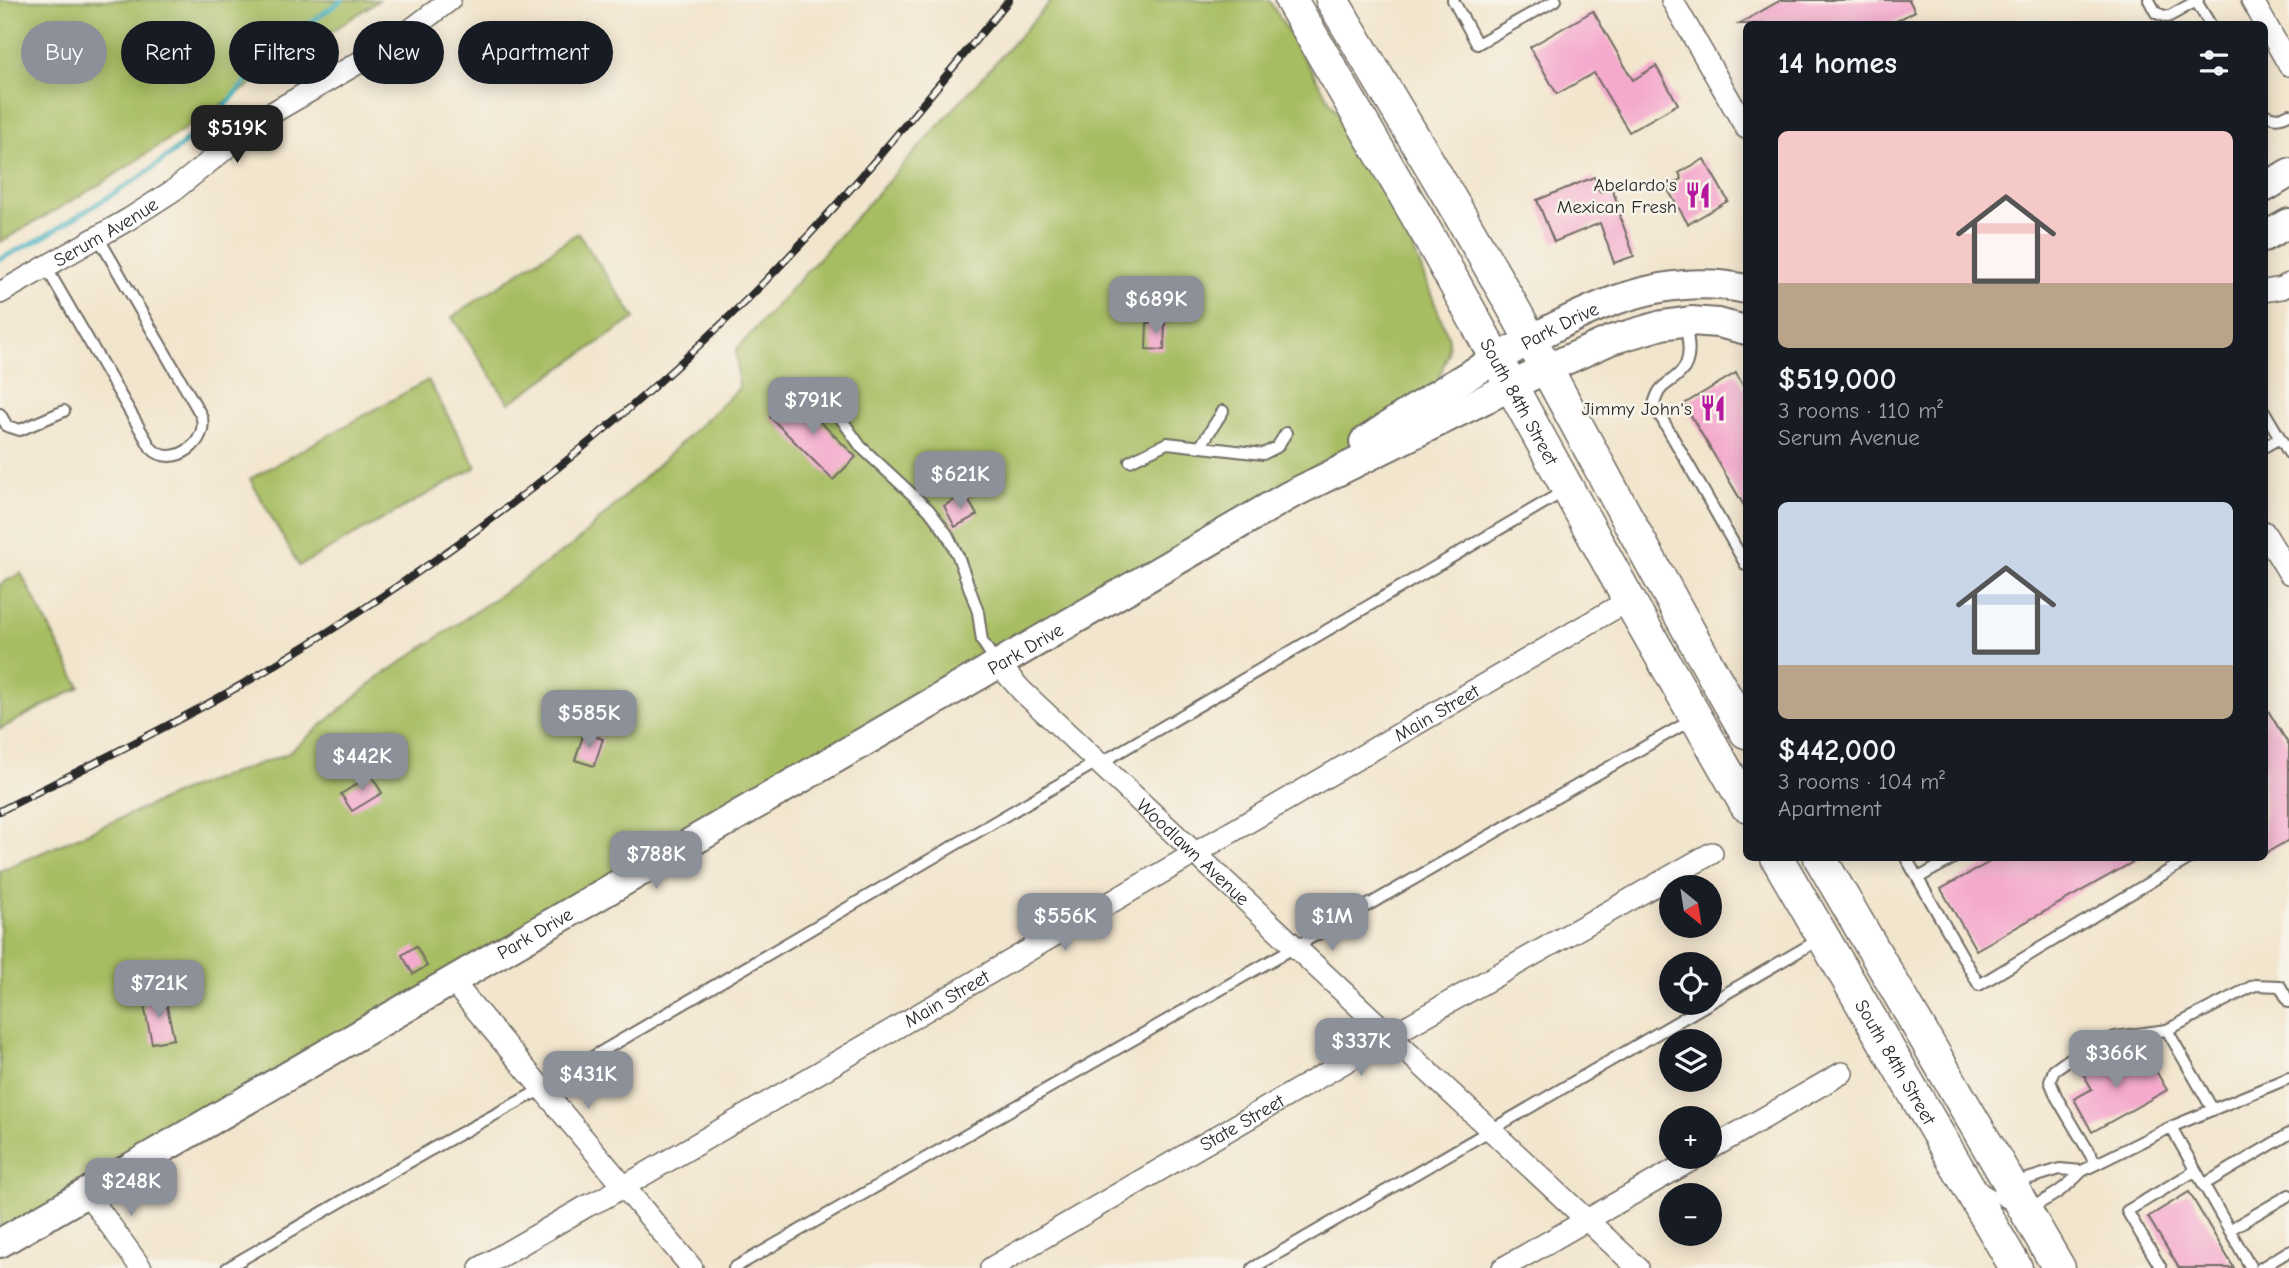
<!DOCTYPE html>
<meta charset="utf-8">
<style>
:root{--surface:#171b24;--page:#20242c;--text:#f1f3f6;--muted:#9ea1a6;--accent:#8c9099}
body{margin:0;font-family:"Comic Neue",sans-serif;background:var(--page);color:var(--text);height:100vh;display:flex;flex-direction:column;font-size:26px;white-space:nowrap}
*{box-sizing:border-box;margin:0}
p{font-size:23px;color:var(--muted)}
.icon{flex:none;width:38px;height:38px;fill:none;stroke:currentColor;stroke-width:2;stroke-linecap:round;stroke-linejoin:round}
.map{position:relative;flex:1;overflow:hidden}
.side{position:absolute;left:1743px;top:21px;width:525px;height:840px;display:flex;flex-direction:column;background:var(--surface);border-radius:10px;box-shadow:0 4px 18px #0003}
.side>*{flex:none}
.top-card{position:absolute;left:21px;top:21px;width:665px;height:63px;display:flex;gap:14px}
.needle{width:46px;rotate:150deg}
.buttons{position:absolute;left:1659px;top:875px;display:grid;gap:14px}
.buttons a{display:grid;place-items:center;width:63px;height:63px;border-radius:50%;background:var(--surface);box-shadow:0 4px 18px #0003;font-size:35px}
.price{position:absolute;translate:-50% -60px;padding:0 16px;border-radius:14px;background:var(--accent);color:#fff;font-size:23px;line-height:46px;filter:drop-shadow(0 2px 4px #0008)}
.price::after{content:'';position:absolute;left:50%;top:42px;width:21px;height:16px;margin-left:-10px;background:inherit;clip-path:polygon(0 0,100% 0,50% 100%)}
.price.active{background:#222;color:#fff}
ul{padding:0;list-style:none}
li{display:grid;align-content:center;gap:14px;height:371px;padding:0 35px}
li span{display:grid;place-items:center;height:217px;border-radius:10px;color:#555}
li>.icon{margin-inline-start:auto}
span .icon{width:126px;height:126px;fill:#fffc;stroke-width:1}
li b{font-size:30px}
h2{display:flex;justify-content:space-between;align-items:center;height:84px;padding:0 35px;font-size:30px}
.chip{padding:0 24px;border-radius:32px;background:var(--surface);box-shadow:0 4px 18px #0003;font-size:24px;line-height:63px}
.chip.active{background:var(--accent);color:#fff}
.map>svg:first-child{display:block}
.green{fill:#a7bd62;stroke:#697446;stroke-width:2}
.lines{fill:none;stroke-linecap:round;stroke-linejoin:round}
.stream{stroke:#42b0be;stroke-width:5}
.building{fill:#f4a9cd}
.lane-casing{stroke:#716c64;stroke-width:14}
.street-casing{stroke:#716c64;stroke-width:24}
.secondary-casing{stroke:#716c64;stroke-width:32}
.primary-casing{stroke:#716c64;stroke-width:35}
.lane{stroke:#fff;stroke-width:10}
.street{stroke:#fff;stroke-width:21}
.secondary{stroke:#fff;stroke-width:28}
.primary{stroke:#fff;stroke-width:32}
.rail-casing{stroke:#2b2b2b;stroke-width:8}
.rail{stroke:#f7f3e8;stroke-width:5;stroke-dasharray:16;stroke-linecap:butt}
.labels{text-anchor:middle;stroke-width:5;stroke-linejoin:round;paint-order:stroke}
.poi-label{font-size:19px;fill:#2b2b2b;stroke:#f7f3e8;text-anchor:end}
.street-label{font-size:19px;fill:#2b2b2b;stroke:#f7f3e8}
</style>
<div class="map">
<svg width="2289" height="1268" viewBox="0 0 2289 1268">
<rect width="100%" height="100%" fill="#f7f3e8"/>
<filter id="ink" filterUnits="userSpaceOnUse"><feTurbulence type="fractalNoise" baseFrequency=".0143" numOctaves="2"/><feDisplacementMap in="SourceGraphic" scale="14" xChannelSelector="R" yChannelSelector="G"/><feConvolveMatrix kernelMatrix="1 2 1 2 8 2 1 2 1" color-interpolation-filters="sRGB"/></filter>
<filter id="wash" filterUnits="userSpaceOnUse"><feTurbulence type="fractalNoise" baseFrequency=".00686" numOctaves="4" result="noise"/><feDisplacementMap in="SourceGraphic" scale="28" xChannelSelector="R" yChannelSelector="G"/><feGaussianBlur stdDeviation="1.57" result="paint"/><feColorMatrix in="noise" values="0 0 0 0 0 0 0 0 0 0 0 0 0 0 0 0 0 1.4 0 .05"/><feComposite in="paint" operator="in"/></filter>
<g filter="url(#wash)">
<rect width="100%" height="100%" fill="#f2e5cd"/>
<path class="green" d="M0 0H379L101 184 0 242Z
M1052 0H1269L1349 133 1412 246 1449 339 1448 354 1434 391 1383 425 1241 511 0 1234V871L185 790 287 754 377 679 574 544 739 388 736 350Z
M578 233 635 318 509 403 452 317Z
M428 380 476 467 299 566 250 479Z
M21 573 80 687 0 729V584Z"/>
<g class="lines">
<path class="stream" d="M0 259 42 238 76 217 142 176 175 151 228 103 256 69 263 55 271 48 288 39 342 0"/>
</g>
<g id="blocks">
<path class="building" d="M1781 0H1909L1915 11 1891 24H1739Z
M1593 11 1633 80 1656 66 1678 104 1629 132 1594 73 1557 94 1530 47Z
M1704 159 1728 201 1688 224 1667 188 1682 179 1679 173Z
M1594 177 1600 192 1611 187 1622 214 1620 216 1634 256 1614 263 1600 223 1554 242 1537 200Z
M1147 323H1165L1164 350 1146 349Z
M1736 373 1746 391V509L1684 404Z
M792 394 856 457 833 480 770 417Z
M965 494 977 515 955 527 944 506Z
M2264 704 2289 745V840L2264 854Z
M584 733 603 739 594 766 575 760Z
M371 775 382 793 352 811 341 794Z
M1997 858H2140L1976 950 1941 889Z
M416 946 427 966 413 974 402 955Z
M165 997 174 1039 152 1043 143 1001Z
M2101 1052 2115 1075 2148 1057 2167 1090 2092 1132 2074 1099 2092 1089 2077 1063Z
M2189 1192 2234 1268H2179L2148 1217Z"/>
</g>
</g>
<g filter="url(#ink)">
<use href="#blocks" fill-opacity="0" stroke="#716c64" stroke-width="2"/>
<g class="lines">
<g class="lane-casing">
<path id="lane" d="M1453 0 1477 44 1556 0
M2149 0 2156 13 2168 17 2198 0
M2196 1 2210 24
M2264 114C2274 119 2280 119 2289 114
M46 267 151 448C172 470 211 442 201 415L98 237
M1685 323C1688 338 1693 360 1681 372 1668 386 1659 383 1654 405L1746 565
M821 390 861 447 929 510 947 534 958 556 978 612 982 641 996 662
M2264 411 2280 438
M0 414 7 426 20 430 64 411
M1200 447 1223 411
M2264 447 2280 438 2289 453
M1130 461 1167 443 1263 454 1277 447 1286 433
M1099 764 1566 490
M1906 858 1979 985 2190 858
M1918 878 1954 858
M541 1087 1097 762
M2213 1110 2167 1030 2255 985 2280 986 2289 1002
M2171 1127 2251 1268
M2096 1164 2057 1098 2050 1081 2054 1070 2078 1053 2115 1037 2167 1030
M2082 1171 2171 1127 2289 1078
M2014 1183 2060 1169 2082 1171C2064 1190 2051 1198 2027 1209
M2203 1185 2289 1134
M1981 1188 2012 1206
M2229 1230 2289 1195
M227 1268 430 1150 542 1089
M734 1268 1695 718
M1253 1268 1820 939
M2161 1268 2127 1211 2195 1171
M2261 1268 2289 1251"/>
</g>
<g class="street-casing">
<g id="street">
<path d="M1672 0 1746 128"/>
<path d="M2252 0 2289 65"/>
<path d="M2264 291 2282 288 2289 284"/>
<path id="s1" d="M0 293 129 219 174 190 265 117 396 41 450 0"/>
<path d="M2264 532 2289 573"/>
<path id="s2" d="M998 664 1022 691 1638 1268"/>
<path d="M452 981 692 1268"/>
<path d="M1710 1149 1842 1073"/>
<path d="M87 1193 141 1268"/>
<path id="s3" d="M480 1268 587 1206 604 1198 1629 600"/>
<path id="s4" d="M991 1268 1390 1036 1712 853"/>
<path d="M1503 1268 1697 1157"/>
</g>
</g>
<g class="secondary-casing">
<g id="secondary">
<path d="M2264 188 2289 173"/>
<path d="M2264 237 2289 223"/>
<path id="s5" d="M1364 442C1408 412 1454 383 1500 357 1575 314 1657 269 1746 289"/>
<path id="s6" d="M0 1243 1288 496 1546 369 1611 340 1662 325 1691 321 1718 323 1746 330"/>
</g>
</g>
<g class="primary-casing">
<g id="primary">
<path id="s7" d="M1291 0 1429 237 1629 600 1746 805"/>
<path d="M1332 0C1395 108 1462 214 1522 324 1597 460 1668 598 1746 732"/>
<path id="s8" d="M1777 858 2016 1268"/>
<path d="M1820 858 2059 1268"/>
</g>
</g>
<use href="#lane" class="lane"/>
<use href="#street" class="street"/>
<use href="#secondary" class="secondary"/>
<use href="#primary" class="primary"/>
<g class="rail-casing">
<path id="rail" d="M0 811C93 763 189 718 278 663 441 564 594 448 731 315 832 218 919 108 1009 0"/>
</g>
<use href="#rail" class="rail"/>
</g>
</g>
<defs>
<g id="restaurant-bare" transform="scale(2.1)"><path d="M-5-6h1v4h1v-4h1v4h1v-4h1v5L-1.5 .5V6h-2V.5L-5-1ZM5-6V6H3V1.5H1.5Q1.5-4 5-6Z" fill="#b5179e" stroke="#f7f3e8" stroke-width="2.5" paint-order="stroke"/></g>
</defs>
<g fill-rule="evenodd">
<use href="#restaurant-bare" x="1698" y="195"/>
<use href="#restaurant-bare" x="1713" y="408"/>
</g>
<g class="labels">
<g class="poi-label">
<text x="1677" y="191">Abelardo's<tspan x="1677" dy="22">Mexican Fresh</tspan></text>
<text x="1692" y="415">Jimmy John's</text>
</g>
<g class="street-label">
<text dy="7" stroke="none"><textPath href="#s1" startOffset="122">Serum Avenue</textPath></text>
<text dy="7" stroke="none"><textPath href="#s5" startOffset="228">Park Drive</textPath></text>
<text dy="7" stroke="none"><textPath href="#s7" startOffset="462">South 84th Street</textPath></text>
<text dy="7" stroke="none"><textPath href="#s6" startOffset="1185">Park Drive</textPath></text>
<text dy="7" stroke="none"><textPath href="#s3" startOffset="1106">Main Street</textPath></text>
<text dy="7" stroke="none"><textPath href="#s2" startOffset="271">Woodlawn Avenue</textPath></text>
<text dy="7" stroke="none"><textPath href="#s6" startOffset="618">Park Drive</textPath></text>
<text dy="7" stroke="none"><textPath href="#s3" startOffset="539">Main Street</textPath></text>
<text dy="7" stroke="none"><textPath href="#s8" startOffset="236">South 84th Street</textPath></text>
<text dy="7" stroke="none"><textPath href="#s4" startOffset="290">State Street</textPath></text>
</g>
</g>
</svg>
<div class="buttons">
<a><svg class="needle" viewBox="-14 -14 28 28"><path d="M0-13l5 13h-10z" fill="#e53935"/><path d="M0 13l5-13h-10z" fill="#9ea1a6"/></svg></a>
<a><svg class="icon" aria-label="locate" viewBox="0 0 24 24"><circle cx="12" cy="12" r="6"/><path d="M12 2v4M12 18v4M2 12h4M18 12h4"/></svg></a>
<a><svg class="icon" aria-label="layers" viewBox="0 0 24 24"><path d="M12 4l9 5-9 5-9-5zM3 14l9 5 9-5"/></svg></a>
<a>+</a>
<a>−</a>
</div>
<b class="price active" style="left:237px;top:165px">$519K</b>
<b class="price" style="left:1156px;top:336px">$689K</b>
<b class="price" style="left:813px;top:437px">$791K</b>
<b class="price" style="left:960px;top:511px">$621K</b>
<b class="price" style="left:589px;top:750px">$585K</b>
<b class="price" style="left:362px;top:793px">$442K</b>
<b class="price" style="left:656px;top:891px">$788K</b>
<b class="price" style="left:1065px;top:953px">$556K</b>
<b class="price" style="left:1332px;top:953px">$1M</b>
<b class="price" style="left:159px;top:1020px">$721K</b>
<b class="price" style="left:1361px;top:1078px">$337K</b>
<b class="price" style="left:2116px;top:1090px">$366K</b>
<b class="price" style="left:588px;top:1111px">$431K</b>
<b class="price" style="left:131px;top:1218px">$248K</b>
<div class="top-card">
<a class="chip active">Buy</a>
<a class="chip">Rent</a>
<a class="chip">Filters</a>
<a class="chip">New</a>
<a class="chip">Apartment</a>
</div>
<section class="side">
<h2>14 homes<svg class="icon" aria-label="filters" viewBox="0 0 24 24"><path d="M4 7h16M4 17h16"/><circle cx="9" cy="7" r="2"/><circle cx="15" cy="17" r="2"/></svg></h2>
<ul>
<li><span style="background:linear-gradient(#f6c9c9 70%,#b9a48a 0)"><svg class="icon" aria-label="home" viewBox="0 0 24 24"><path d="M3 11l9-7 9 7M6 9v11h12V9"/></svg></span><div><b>$519,000</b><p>3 rooms · 110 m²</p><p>Serum Avenue</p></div></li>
<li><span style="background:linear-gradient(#c9d6e8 75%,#b9a48a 0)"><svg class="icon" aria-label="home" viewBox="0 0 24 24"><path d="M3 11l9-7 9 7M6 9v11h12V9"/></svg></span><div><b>$442,000</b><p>3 rooms · 104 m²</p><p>Apartment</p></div></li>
</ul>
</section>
</div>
